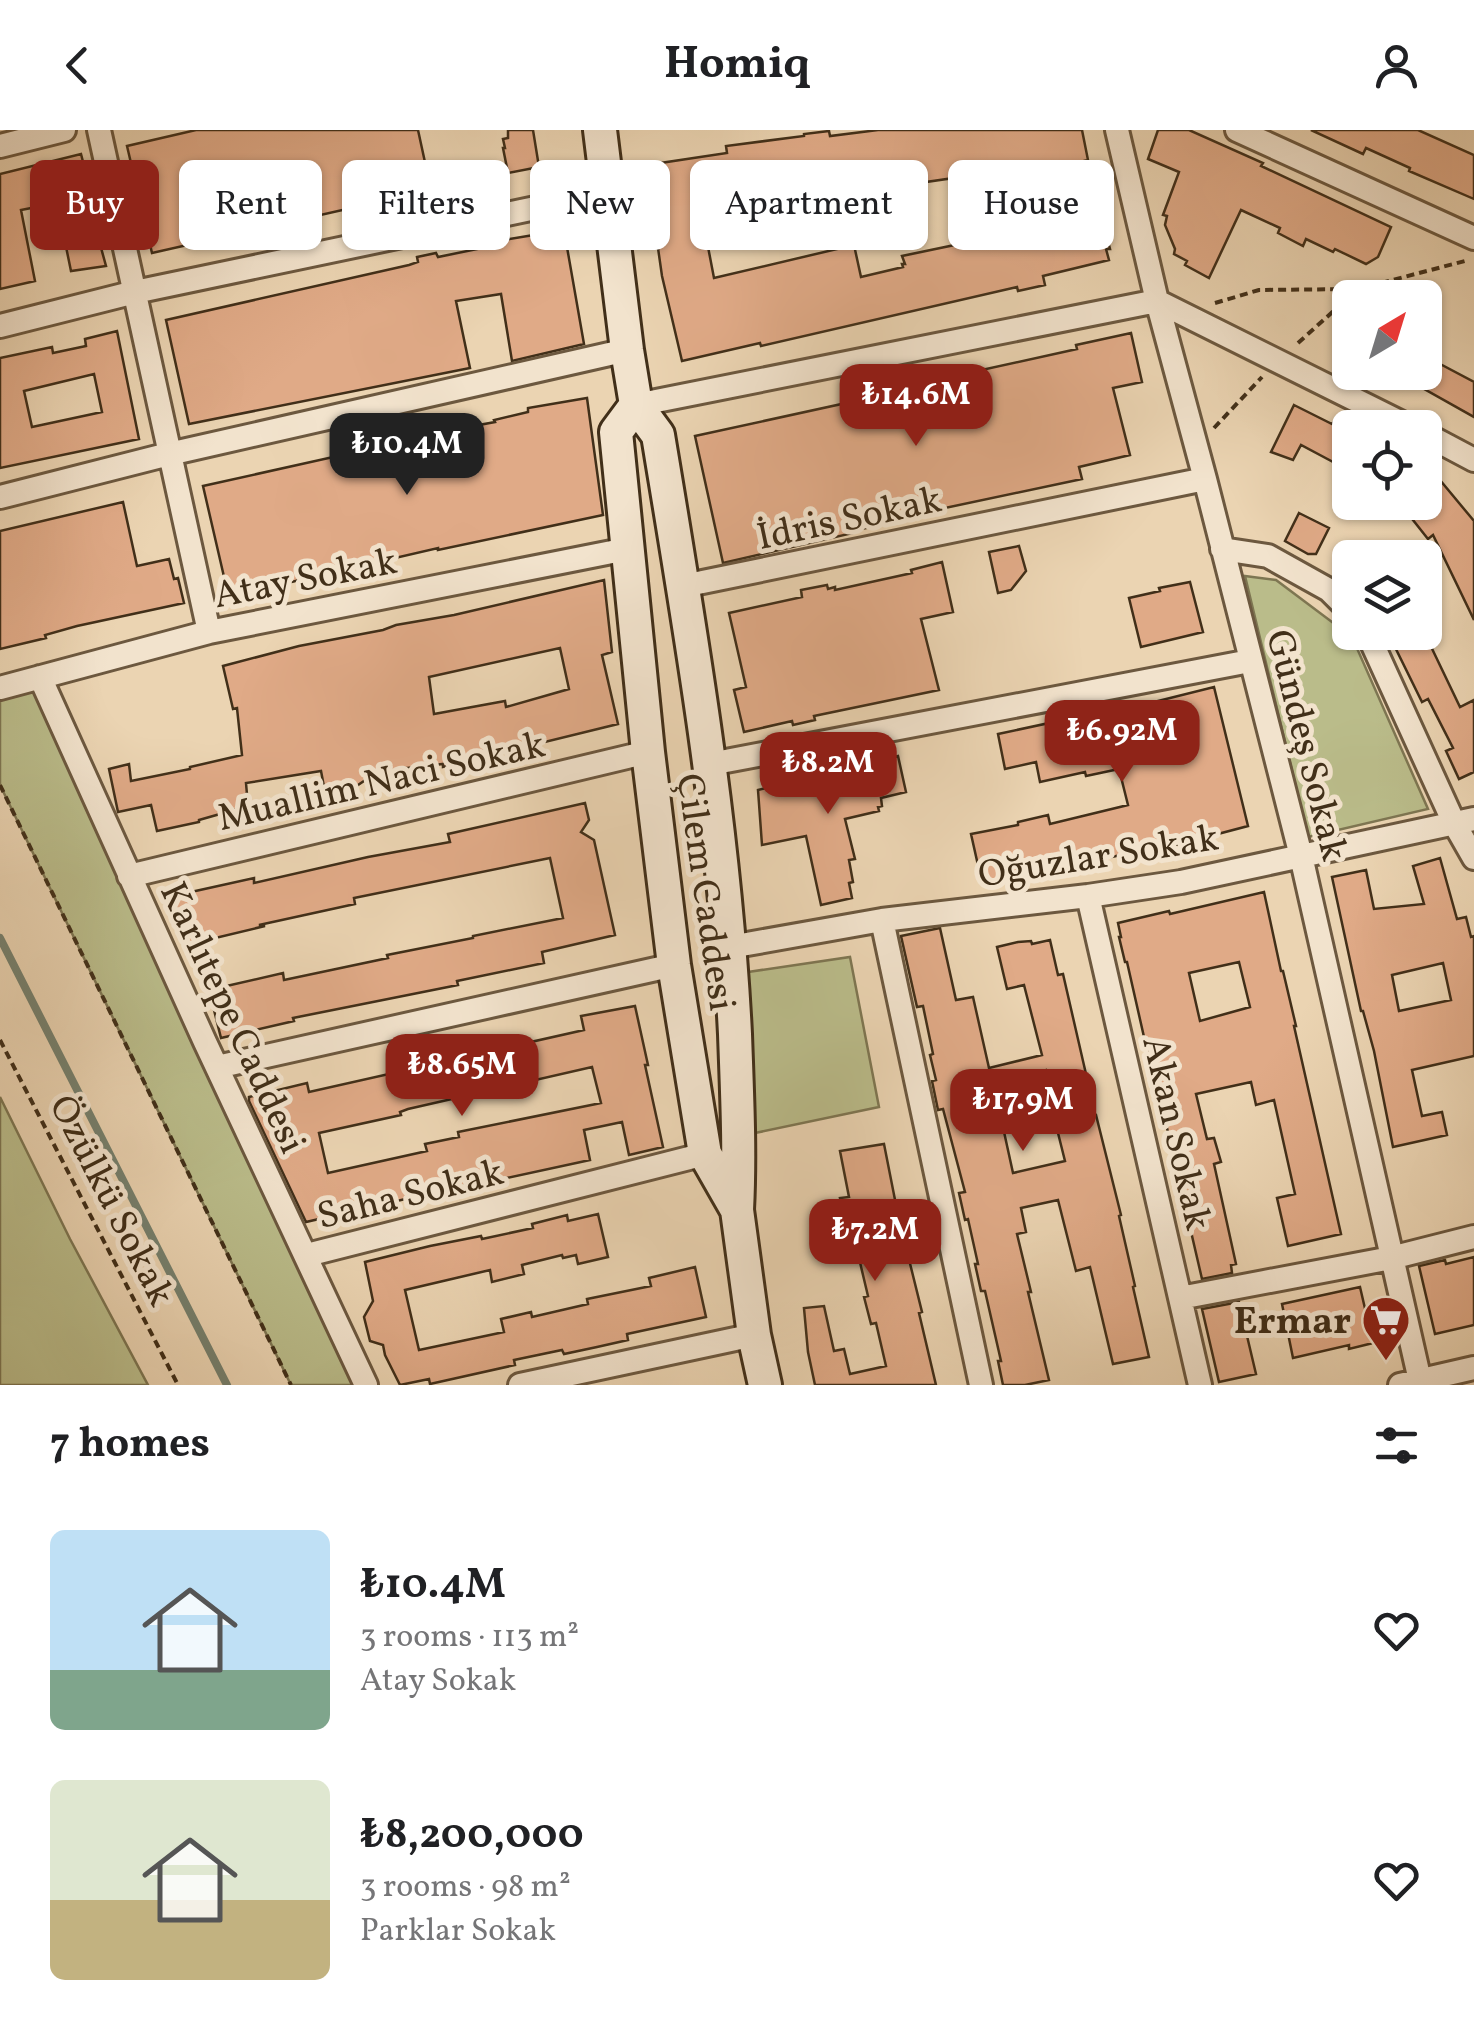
<!DOCTYPE html>
<meta charset="utf-8">
<style>
:root{--surface:#fff;--page:#f6f6f6;--text:#202124;--muted:#757577;--accent:#8f2418}
body{margin:0;font-family:Vollkorn,serif;background:var(--page);color:var(--text);height:100vh;display:flex;flex-direction:column;font-size:38px;white-space:nowrap}
*{box-sizing:border-box;margin:0}
p{font-size:32px;color:var(--muted)}
.icon{flex:none;width:55px;height:55px;fill:none;stroke:currentColor;stroke-width:2;stroke-linecap:round;stroke-linejoin:round}
.map{position:relative;height:1255px;overflow:hidden}
.sheet{display:flex;flex-direction:column;background:var(--surface);flex:1}
.sheet>*{flex:none}
.hud{position:absolute;left:30px;top:30px;width:1415px;height:90px;display:flex;gap:20px}
.needle{width:65px;rotate:38deg}
.controls{position:absolute;left:1332px;top:150px;display:grid;gap:20px}
.controls a{display:grid;place-items:center;width:110px;height:110px;border-radius:15px;background:var(--surface);box-shadow:0 2px 8px #0004;font-size:50px}
.price{position:absolute;translate:-50% -85px;padding:0 22px;border-radius:20px;background:var(--accent);color:#fff;font-size:32px;line-height:65px;filter:drop-shadow(0 2px 5px #0008)}
.price::after{content:'';position:absolute;left:50%;top:60px;width:30px;height:22px;margin-left:-15px;background:inherit;clip-path:polygon(0 0,100% 0,50% 100%)}
.price.on{background:#222;color:#fff}
ul{padding:0;list-style:none}
li{display:flex;align-items:center;gap:30px;height:250px;padding:0 50px}
li span{display:grid;place-items:center;flex:none;width:280px;height:200px;border-radius:15px;color:#555}
li>.icon{margin-inline-start:auto}
span .icon{width:120px;height:120px;fill:#fffc;stroke-width:1}
li b{font-size:42px}
h2{display:flex;justify-content:space-between;align-items:center;height:120px;padding:0 50px;font-size:42px}
.tag{padding:0 35px;border-radius:15px;background:var(--surface);box-shadow:0 2px 8px #0004;font-size:35px;line-height:90px}
.tag.on{background:var(--accent);color:#fff}
header{display:flex;justify-content:space-between;align-items:center;height:130px;padding:0 50px;background:var(--surface);font-size:45px;font-weight:700}
.map>svg:first-child{display:block}
.green{fill:#babc8a;stroke:#7e7652;stroke-width:2.5}
.lines{fill:none;stroke-linecap:round;stroke-linejoin:round}
.stream{stroke:#76816f;stroke-width:8}
.building{fill:#e0aa87;stroke:#412f19;stroke-width:2.5;fill-rule:evenodd}
.minor-casing{stroke:#6c583f;stroke-width:28}
.secondary-casing{stroke:#412f19;stroke-width:38}
.path{stroke:#412f19;stroke-width:4;stroke-dasharray:8 5;stroke-linecap:butt}
.minor{stroke:#f2e3cd;stroke-width:22}
.secondary{stroke:#f2e3cd;stroke-width:32}
.labels{text-anchor:middle;stroke-width:10;stroke-linejoin:round;paint-order:stroke}
.street-label{font-size:38px;fill:#412f19;stroke:#f2e3cd}
.poi-label{font-size:38px;font-weight:bold;fill:#412f19;stroke:#f2e3cd;text-anchor:end}
</style>
<header><svg class="icon" aria-label="back" viewBox="0 0 24 24"><path d="M15 5l-7 7 7 7"/></svg>Homiq<svg class="icon" aria-label="person" viewBox="0 0 24 24"><circle cx="12" cy="8" r="4"/><path d="M4 21q1-7 8-7t8 7"/></svg></header>
<div class="map">
<svg width="1474" height="1255" viewBox="0 0 1474 1255">
<rect width="100%" height="100%" fill="#ebd4b2"/>
<filter id="stains"><feTurbulence type="fractalNoise" baseFrequency=".002" numOctaves="4"/><feColorMatrix values="0 0 0 0 .2 0 0 0 0 .09 0 0 0 0 .02 0 0 0 .5 -.17"/></filter>
<radialGradient id="worn" r=".72"><stop offset=".6" stop-color="#630" stop-opacity="0"/><stop offset="1" stop-color="#630" stop-opacity=".3"/></radialGradient>
<path class="green" d="M1245 446 1276 450 1352 507 1428 679 1308 707Z
M36 559 357 1255H291L0 655V569Z
M850 827 879 977 755 1003 741 843Z
M0 967 70 1109 148 1255H0Z"/>
<g class="lines">
<path class="stream" d="M0 808 227 1255"/>
</g>
<path class="building" d="M196 0H418L431 60 152 123 127 16Z
M508 0H533L539 37 508 43 503 18H505L503 9 508 8Z
M878 0H1082L1088 30 1056 38V40L1030 44 1029 36 990 42 1002 89 1028 83 1030 88 1094 71 1097 81 1100 80 1110 119H1106L1109 130 1043 146 1045 155 1018 161 1017 157 761 216 760 213 682 231 662 146 648 48V42L654 34 727 23 726 16 804 6V4L829 1 830 6ZM911 45 912 54 954 48 969 112 902 126 905 134H902L903 137 861 147 854 115 714 148 704 96 799 84 797 70 841 65 842 68 866 64 864 50Z
M1158 0H1189L1263 33 1261 36 1391 97 1378 127 1366 134 1335 119 1333 122 1306 109 1303 116 1278 103 1280 98 1241 80 1209 148 1185 135 1187 131 1174 124 1175 119 1165 95 1167 86 1163 85 1179 42 1148 29Z
M1311 0H1418L1474 25V69L1409 41 1410 38 1366 18 1363 24Z
M81 24 90 59H87L91 81 106 136 71 141 57 73 21 80 35 151 0 159V44Z
M564 100 584 214 512 231 501 164 456 171 470 238 189 294 166 190 409 135 418 132 417 127 436 123 438 127 492 116V112Z
M117 201 139 309 0 338V228L52 217 53 223 86 216 85 209ZM94 244 102 282 32 297 24 261Z
M1131 203 1142 252 1113 258 1130 325 1079 337 1082 349 926 382 927 385 852 401 853 403 723 433 695 306 846 273 845 270 1077 219 1076 215Z
M1425 226 1474 252V287L1394 242H1425Z
M587 268 603 385 438 420V418L261 459 260 457 228 464 203 356 342 325V327L414 307 495 292 494 290 528 282V278Z
M1294 275 1332 294 1334 292 1350 300V341L1301 315 1293 330 1271 322Z
M1425 332 1474 391V490L1433 405 1428 409 1413 390 1416 388 1402 372H1425Z
M123 372 137 436 169 429 174 449 178 448 184 473 77 496 45 505 46 508 0 519V401Z
M1299 383 1329 398 1316 424H1308L1285 411Z
M1019 416 1026 441 1011 460 998 463 989 422Z
M942 432 953 482 921 489 939 560 814 586 815 590 793 595 792 591 744 602 734 560 746 557 729 483 802 467 801 460 827 455 828 459 835 457V460L912 443 911 440Z
M604 450 612 522 602 525 618 594 443 637V634L406 638 407 643 364 651 355 657 325 662 321 641 246 653 248 676 199 690V692L157 701 151 675 118 682 109 639 129 634 131 651 190 639V637L242 625 237 578 233 579 223 536 299 516 383 500 396 495 454 485ZM560 518 569 559 506 577 505 571 434 584 429 547Z
M1190 452 1203 502 1141 517 1129 468 1160 461 1159 458Z
M1409 502H1424L1460 577 1474 570V642L1459 649 1446 621 1453 618 1428 569 1422 572 1392 511Z
M1214 557 1248 696 1146 723 1145 720 1107 728V726L1060 736V739L982 753 971 704 1018 695V692L1048 685 1050 694 1128 675 1119 639 1086 646 1085 642 1040 652 1036 632 1005 639 998 604 1105 581 1106 584Z
M898 626 906 662 881 668 882 676 878 677 879 681 845 689 855 729 849 730 853 752 849 753 852 768 821 775 806 706 762 715 758 660Z
M585 673 589 690 581 702 594 710 615 805 542 822 544 833 457 851 458 855 293 888 294 891 221 908 209 860 283 843 284 850 388 828 387 825 473 808V806L563 788 550 728 354 768 355 774 259 795 265 796 186 815 164 768 254 748V753L368 727 450 712 448 704Z
M1440 728 1457 789 1466 787 1471 807 1474 806V926L1412 940 1422 986 1442 982 1447 1005 1393 1017 1374 921 1363 881H1361L1332 747 1366 740 1374 779 1424 774 1413 736ZM1443 833 1451 870 1399 881 1392 845Z
M1264 762 1281 841H1283L1296 896H1294L1341 1104 1288 1116 1277 1068 1295 1064 1274 970 1256 975 1251 952 1196 964 1207 1009 1214 1008 1221 1032 1214 1034 1236 1134 1231 1135 1232 1143 1202 1149 1151 929H1149L1127 832H1125L1119 807H1121L1118 793 1169 781 1170 784ZM1239 832 1250 877 1200 891 1189 843Z
M940 798 956 870 973 867 989 938 1042 925 1024 855 1007 859 997 817 1018 812 1031 811 1032 814 1050 810 1058 845 1063 844 1086 944 1049 952 1046 940 994 956 1013 1043 1065 1031 1056 995 1096 985 1121 1085 1119 1086 1135 1156 1133 1157 1149 1227 1113 1234 1090 1137 1076 1141 1058 1070 1021 1078 1026 1102 1017 1104 1031 1162H1028L1049 1250 1025 1255H1003L998 1231H1001L985 1161H981L975 1134H978L968 1089 965 1090 959 1063 965 1062 943 979 938 980 932 951 936 950 930 925 933 924 923 876 917 877 901 806Z
M635 876 648 935H645L663 1017 629 1025 622 992 584 1000 590 1030 470 1056V1054L306 1092 249 971V967L307 953 309 962 584 900 581 886ZM592 937 601 973 458 1002 459 1007 425 1014 427 1021 328 1043 319 1003 401 985 400 982 408 979Z
M884 1014 898 1085 922 1182 919 1183 936 1255H815L808 1222 804 1178 824 1176 834 1221 844 1219 850 1244 886 1236 876 1193 871 1194 864 1167 868 1166 858 1124 850 1095 847 1096 840 1068 849 1067 840 1021Z
M598 1084 608 1127 578 1134 576 1125 563 1128 562 1125 522 1135 524 1144 492 1152 490 1140 405 1160 419 1220 504 1202 501 1189 531 1182 532 1187 588 1174 587 1169 651 1156 649 1148 695 1137 706 1187 627 1204 628 1210 597 1217 564 1224 562 1220 514 1230 515 1235 430 1254 429 1249 400 1255 385 1225 383 1215 370 1211 364 1187 373 1171 365 1132 430 1116 481 1106 482 1109 533 1098 532 1094 567 1085 568 1091Z
M1474 1127V1195L1435 1204 1419 1136 1445 1130 1446 1134Z
M1360 1157 1373 1213 1349 1219V1215L1293 1228 1282 1174Z
M1239 1172 1256 1244 1219 1252 1202 1179Z"/>
<g class="lines">
<g class="minor-casing">
<path id="minor" d="M99 0 209 502
M1117 0 1157 171 1205 349 1301 726 1421 1255
M1237 0 1474 108
M0 16 64 0
M0 196 135 162 607 63
M636 275 1157 171 1412 298
M1425 304 1474 330
M0 367 169 324 627 220
M1222 419 1268 426 1329 460 1350 481
M683 456 1205 349
M1367 502 1454 693 1474 728
M40 547 205 912 366 1255
M0 558 209 502 627 419
M710 634 1250 531
M129 746 648 622
M1088 766 1200 1255
M882 790 981 1255
M730 817 882 790 1088 766 1181 752 1474 689
M217 937 674 835
M307 1125 705 1024
M1180 1168 1391 1128 1474 1107
M520 1255 754 1205
M1400 1255 1474 1238"/>
</g>
<g class="secondary-casing">
<path id="secondary" d="M600 0 627 220 636 275 658 305C691 504 725 703 735 904 737 963 740 1021 737 1080
M636 275 616 302 648 622 674 835 705 1024 737 1080 754 1205 765 1255"/>
</g>
<path class="path" d="M1215 173 1259 160 1358 159 1465 131
M1298 213 1358 159
M1214 298 1262 247
M0 655 291 1255
M0 910 178 1255"/>
<use href="#minor" class="minor"/>
<use href="#secondary" class="secondary"/>
</g>
<defs>
<g id="supermarket-pin" transform="scale(2.5)"><path d="M0 17L-7.5 6A9.5 9.5 0 1 1 7.5 6Z" fill="#8f2418" stroke="#f2e3cd"/><path d="M-6-5.5h2.5l.6 2H6L4.5 2H-2.5L-4.4-4H-6ZM-1.5 3.2a1.3 1.3 0 1 0 .1 0ZM3 3.2a1.3 1.3 0 1 0 .1 0Z" fill="#fff"/></g>
</defs>
<g fill-rule="evenodd">
<use href="#supermarket-pin" x="1386" y="1190"/>
</g>
<g class="labels">
<g class="street-label">
<text transform="translate(849 387) rotate(-12)" y="13">İdris Sokak</text>
<text transform="translate(305 447) rotate(-11)" y="13">Atay Sokak</text>
<text transform="translate(1308 615) rotate(76)" y="13">Gündeş Sokak</text>
<text transform="translate(381 650) rotate(-13)" y="13">Muallim Naci Sokak</text>
<text transform="translate(1098 725) rotate(-9)" y="13">Oğuzlar Sokak</text>
<text transform="translate(707 762) rotate(82)" y="13">Çilem Caddesi</text>
<text transform="translate(234 887) rotate(65)" y="13">Karlıtepe Caddesi</text>
<text transform="translate(1178 1003) rotate(77)" y="13">Akan Sokak</text>
<text transform="translate(410 1063) rotate(-14)" y="13">Saha Sokak</text>
<text transform="translate(113 1070) rotate(63)" y="13">Özülkü Sokak</text>
</g>
<g class="poi-label">
<text x="1351" y="1203">Ermar</text>
</g>
</g>
<rect width="100%" height="100%" filter="url(#stains)"/>
<rect width="100%" height="100%" fill="url(#worn)"/>
</svg>
<div class="controls">
<a><svg class="needle" viewBox="-14 -14 28 28"><path d="M0-13l5 13h-10z" fill="#e53935"/><path d="M0 13l5-13h-10z" fill="#757577"/></svg></a>
<a><svg class="icon" aria-label="locate" viewBox="0 0 24 24"><circle cx="12" cy="12" r="6"/><path d="M12 2v4M12 18v4M2 12h4M18 12h4"/></svg></a>
<a><svg class="icon" aria-label="layers" viewBox="0 0 24 24"><path d="M12 4l9 5-9 5-9-5zM3 14l9 5 9-5"/></svg></a>
</div>
<b class="price" style="left:916px;top:319px">₺14.6M</b>
<b class="price on" style="left:407px;top:368px">₺10.4M</b>
<b class="price" style="left:1122px;top:655px">₺6.92M</b>
<b class="price" style="left:828px;top:687px">₺8.2M</b>
<b class="price" style="left:462px;top:989px">₺8.65M</b>
<b class="price" style="left:1023px;top:1024px">₺17.9M</b>
<b class="price" style="left:875px;top:1154px">₺7.2M</b>
<div class="hud">
<a class="tag on">Buy</a>
<a class="tag">Rent</a>
<a class="tag">Filters</a>
<a class="tag">New</a>
<a class="tag">Apartment</a>
<a class="tag">House</a>
</div>
</div>
<section class="sheet">
<h2>7 homes<svg class="icon" aria-label="filters" viewBox="0 0 24 24"><path d="M4 7h16M4 17h16"/><circle cx="9" cy="7" r="2"/><circle cx="15" cy="17" r="2"/></svg></h2>
<ul>
<li><span style="background:linear-gradient(#bfe0f5 70%,#7fa58c 0)"><svg class="icon" aria-label="home" viewBox="0 0 24 24"><path d="M3 11l9-7 9 7M6 9v11h12V9"/></svg></span><div><b>₺10.4M</b><p>3 rooms · 113 m²</p><p>Atay Sokak</p></div><svg class="icon" aria-label="heart" viewBox="0 0 24 24"><path d="M12 20l-8-8c-3-5 5-10 8-4 3-6 11-1 8 4z"/></svg></li>
<li><span style="background:linear-gradient(#dfe7d0 60%,#c2b280 0)"><svg class="icon" aria-label="home" viewBox="0 0 24 24"><path d="M3 11l9-7 9 7M6 9v11h12V9"/></svg></span><div><b>₺8,200,000</b><p>3 rooms · 98 m²</p><p>Parklar Sokak</p></div><svg class="icon" aria-label="heart" viewBox="0 0 24 24"><path d="M12 20l-8-8c-3-5 5-10 8-4 3-6 11-1 8 4z"/></svg></li>
</ul>
</section>
